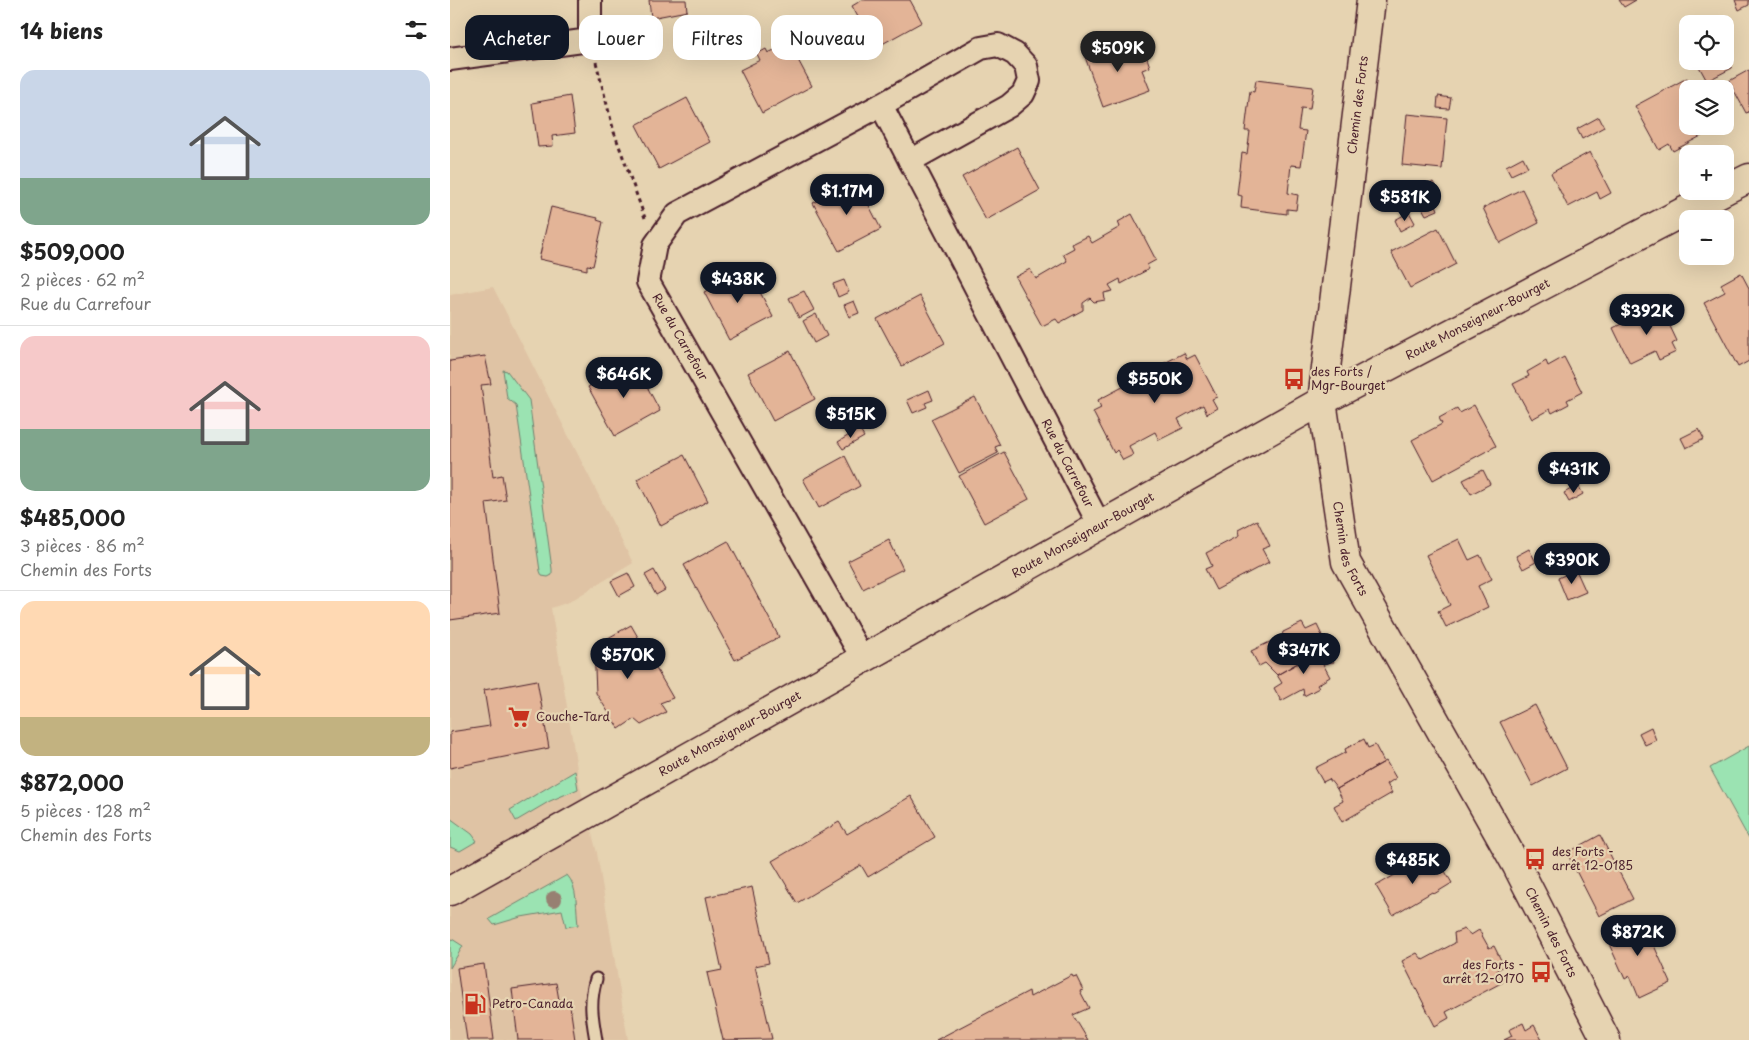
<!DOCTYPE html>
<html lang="fr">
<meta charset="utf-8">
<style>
:root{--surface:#fff;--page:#f2f2f2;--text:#222;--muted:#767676;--line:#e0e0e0;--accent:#111827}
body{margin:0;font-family:"Playpen Sans",sans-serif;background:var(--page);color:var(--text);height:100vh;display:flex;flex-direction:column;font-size:19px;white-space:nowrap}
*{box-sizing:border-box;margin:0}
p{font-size:16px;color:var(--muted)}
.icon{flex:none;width:28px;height:28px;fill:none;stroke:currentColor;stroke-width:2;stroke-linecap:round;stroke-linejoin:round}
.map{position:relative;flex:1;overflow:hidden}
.side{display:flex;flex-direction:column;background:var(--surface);width:450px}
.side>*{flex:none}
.hud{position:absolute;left:15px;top:15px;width:475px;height:45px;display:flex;gap:10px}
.controls{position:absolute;left:1229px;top:15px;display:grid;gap:10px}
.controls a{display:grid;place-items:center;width:55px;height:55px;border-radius:10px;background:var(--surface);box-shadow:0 5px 20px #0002;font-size:25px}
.price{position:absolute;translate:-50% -42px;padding:0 11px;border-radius:18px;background:var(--accent);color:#fff;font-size:16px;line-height:32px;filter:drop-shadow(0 1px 2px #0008)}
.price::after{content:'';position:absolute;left:50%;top:30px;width:15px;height:11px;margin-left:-8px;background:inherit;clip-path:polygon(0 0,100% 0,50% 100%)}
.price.current{background:#222;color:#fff}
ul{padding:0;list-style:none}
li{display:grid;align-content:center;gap:10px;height:265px;padding:0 20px}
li+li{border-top:1px solid var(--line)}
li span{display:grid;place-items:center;height:155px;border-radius:15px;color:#555}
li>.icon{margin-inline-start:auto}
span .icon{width:90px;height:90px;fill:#fffc;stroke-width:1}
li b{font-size:21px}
h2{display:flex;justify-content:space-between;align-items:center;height:60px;padding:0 20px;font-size:21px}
.tag{padding:0 18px;border-radius:15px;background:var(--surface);box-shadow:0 5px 20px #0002;font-size:18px;line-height:45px}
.tag.current{background:var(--accent);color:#fff}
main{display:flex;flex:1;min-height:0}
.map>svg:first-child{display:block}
.built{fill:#dfc3a4}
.green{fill:#9be3b2;stroke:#72816e}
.building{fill:#e3b497;stroke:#4a1f2b}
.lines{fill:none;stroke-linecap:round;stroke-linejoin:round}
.service-casing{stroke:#4a1f2b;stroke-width:15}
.minor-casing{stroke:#4a1f2b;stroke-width:26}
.tertiary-casing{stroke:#4a1f2b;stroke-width:31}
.path{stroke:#4a1f2b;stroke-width:3;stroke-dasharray:4 4;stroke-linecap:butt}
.service{stroke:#e6d3b1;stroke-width:11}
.minor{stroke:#e6d3b1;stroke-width:22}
.tertiary{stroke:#e6d3b1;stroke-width:28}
.tree{fill:#978072}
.labels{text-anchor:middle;stroke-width:4.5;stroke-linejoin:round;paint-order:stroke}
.street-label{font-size:12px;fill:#4a1f2b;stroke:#e6d3b1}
.poi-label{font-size:12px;fill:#4a1f2b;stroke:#e6d3b1;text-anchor:start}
</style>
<main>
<section class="side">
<h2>14 biens<svg class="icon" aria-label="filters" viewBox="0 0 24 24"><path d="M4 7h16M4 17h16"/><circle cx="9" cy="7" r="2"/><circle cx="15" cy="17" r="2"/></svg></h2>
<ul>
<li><span style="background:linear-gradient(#c9d6e8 70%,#7fa58c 0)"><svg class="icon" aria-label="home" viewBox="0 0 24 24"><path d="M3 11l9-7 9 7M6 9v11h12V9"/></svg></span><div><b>$509,000</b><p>2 pièces · 62 m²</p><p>Rue du Carrefour</p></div></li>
<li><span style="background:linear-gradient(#f6c9c9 60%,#7fa58c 0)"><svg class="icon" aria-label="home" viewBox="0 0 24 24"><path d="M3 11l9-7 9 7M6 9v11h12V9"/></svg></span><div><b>$485,000</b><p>3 pièces · 86 m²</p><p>Chemin des Forts</p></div></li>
<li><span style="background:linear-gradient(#ffd9b3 75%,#c2b280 0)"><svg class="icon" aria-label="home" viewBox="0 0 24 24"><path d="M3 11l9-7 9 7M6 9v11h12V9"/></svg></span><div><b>$872,000</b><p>5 pièces · 128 m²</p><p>Chemin des Forts</p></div></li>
</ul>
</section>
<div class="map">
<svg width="1299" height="1040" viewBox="0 0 1299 1040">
<rect width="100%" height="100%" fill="#e6d3b1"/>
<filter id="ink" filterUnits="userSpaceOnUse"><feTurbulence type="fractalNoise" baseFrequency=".02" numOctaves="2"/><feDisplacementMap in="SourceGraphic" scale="10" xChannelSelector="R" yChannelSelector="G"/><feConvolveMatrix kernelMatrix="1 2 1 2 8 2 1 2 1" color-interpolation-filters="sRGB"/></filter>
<g filter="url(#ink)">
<path class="built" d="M43 287 183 563 119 602 101 608 130 787 147 853 178 1040H0V295Z"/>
<path class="green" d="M53 370 57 371 79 400 102 569V575L98 577 92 576 90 571 66 405 57 398Z
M1299 746V839L1260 768Z
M125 771 128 789 100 801 66 821 60 810Z
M0 818 22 834 27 841 10 851 0 847Z
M117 875C128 886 126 910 128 925L116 927 112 910 71 917 44 925 39 919Z
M2 939 13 946 0 968V940Z"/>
<path class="building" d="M199 0H236L237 11 201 18Z
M412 0H460L472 22 425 48 402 6Z
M1169 0H1186L1174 7Z
M1285 0H1299V5L1289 10Z
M681 39 687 56 696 55 700 67 692 70 700 90 653 107 635 57Z
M339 43 362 86 312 113 290 70 310 60 307 54 316 49 318 53Z
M1275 53 1282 68 1257 81 1246 61H1275Z
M1299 70V112L1296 113 1279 81Z
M1237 78 1243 89H1238V126H1254L1252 128 1255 134 1223 151 1219 144 1209 150 1185 106Z
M806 80 863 87 860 109 851 108 848 130 856 131 851 166 841 165 838 193 848 195 846 210 837 209V214L791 208 792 196 787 195 792 153 797 154 800 131H795L800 91 804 92Z
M120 96 125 133 102 136 103 146 88 147 82 103Z
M988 96 1001 98 999 109 987 108Z
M237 98 260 142 209 169 186 125Z
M957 114 997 118 992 169 952 165Z
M1149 117 1154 127 1132 139 1127 129Z
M567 147 590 190 536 220 512 177Z
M1140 152 1161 193 1150 199 1147 192 1118 207 1101 173Z
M1073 157 1078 167 1061 175 1056 166Z
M406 180 431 229 389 251 363 203Z
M983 182 988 192 968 203 962 193Z
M1072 189 1089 223 1050 243 1033 208Z
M984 200 988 210 976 215 971 206Z
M101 207 148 218 147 220 153 222 143 266 137 265V270L89 259Z
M959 212 965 223 950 231 945 220Z
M682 214 706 260 697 265 699 269 671 284 670 279 659 285 663 291 654 293 655 300 644 302 640 298 633 303V310L609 323 606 319 592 326 565 277 580 269 586 279 617 261 613 254 624 248 622 244 638 236 642 243 670 227 668 222Z
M988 228 1006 264 960 288 941 252Z
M298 269 323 317 279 340 254 292Z
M1291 273 1299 288V361L1288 367 1254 303 1275 292 1271 284Z
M394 280 399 292 388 297 383 284Z
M354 291 364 310 349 318 339 298Z
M470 296 495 343 452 366 427 319Z
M404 301 409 313 399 317 394 305Z
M1210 305 1227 341 1222 344 1226 352 1209 360 1205 351 1180 363 1163 328Z
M366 314 377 336 364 343 353 321Z
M340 351 365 399 323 421 298 373Z
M734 353 737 359 745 355 767 397 762 399 767 408 757 414 753 405 728 419 733 428 709 440 705 432 679 446 683 455 673 460 667 450 664 453 643 412 651 408 648 400 686 380 689 387 704 379 699 371Z
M35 356 41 384 31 385 43 477 52 475 56 500 36 503 50 613 0 620V361Z
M1114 357 1132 392 1117 400 1119 404 1102 413 1100 409 1082 419 1063 384 1079 376 1077 372 1096 361 1098 366Z
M184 362 210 411 165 436 138 387Z
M479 390 483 400 475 403 477 407 463 413 457 400Z
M525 397 550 445 545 447 548 453 509 473 481 419Z
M1024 405 1046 446 983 480 962 440 992 424 989 418 1007 408 1010 413Z
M409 429 414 437 393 449 388 442Z
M1249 429 1254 439 1236 448 1231 438Z
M554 452 579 499 534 523 509 476Z
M234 455 258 501 211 526 187 479Z
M395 456 410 486 369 508 353 479Z
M1033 470 1040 484 1021 494 1013 480Z
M1128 485 1133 494 1119 502 1114 493Z
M807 520 820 546 812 549 819 562 766 590 755 569 762 566 756 553 789 536 788 530Z
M1009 539 1019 560 1030 555 1042 579 1028 586 1038 607 996 627 988 611 1000 605 976 555Z
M439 540 453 569 413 589 398 561Z
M278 541 329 637 285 660 234 565Z
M1079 549 1086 562 1073 569 1066 556Z
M204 570 215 590 206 595 195 575Z
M1126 570 1136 592 1117 600 1108 578Z
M178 573 185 587 169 596 161 581Z
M852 623 856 630 867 625 877 646 827 675 815 663 809 666 801 651 832 636 833 632Z
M181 625 223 698 210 703 216 712 191 725 184 719 169 729 146 693 144 646Z
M876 647 884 662 873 664 880 677 867 685 869 688 854 696 853 689 831 701 824 688 832 683 827 675Z
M87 680 99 748 0 768V732L40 726 34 690Z
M1085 705 1117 768 1083 786 1050 722Z
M1201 727 1206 740 1195 745 1189 733Z
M914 739 918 748 925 745 934 762 887 789 879 779 873 782 865 768 896 752 895 749Z
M936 761 946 778 937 784 942 793 892 822 884 806 893 801 887 789Z
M461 796 485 837 418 877 411 865 347 903 322 861 389 822 397 834Z
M1150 835 1183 899 1149 916 1117 853Z
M977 856 983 867 990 863 1002 883 984 894 982 892 943 915 926 886Z
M302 887 319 963 305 966 322 1039 273 1040 257 973 272 970 256 897Z
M1191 917 1221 983 1189 998 1180 976 1175 979 1154 933Z
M1014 929 1021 935 1029 930 1039 948 1044 946 1054 966 1047 970 1053 982 996 1012 999 1018 985 1026 952 961 967 953 973 960 1005 943 1004 933Z
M34 964 44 1040H17L7 968Z
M622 975 623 977 626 976 633 990 630 991 639 1008 623 1015 638 1040H486L579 991 580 997Z
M106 983 109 1000 119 999 125 1040H68L62 989Z
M1073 1023 1076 1030 1084 1025 1092 1040H1054L1062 1036 1059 1030Z"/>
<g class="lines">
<g class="service-casing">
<path id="service" d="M146 1040C142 1017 139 1002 146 979"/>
</g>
<g class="minor-casing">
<g id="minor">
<path d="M0 59 140 40V0"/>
<path id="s1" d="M431 105 650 526"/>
<path d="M413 659 198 282 205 245 227 214 431 105 531 48 548 45 565 54 576 66 579 81 573 94 559 106 460 161"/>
</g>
</g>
<g class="tertiary-casing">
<g id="tertiary">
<path id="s2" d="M921 0 872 401 896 562 1067 866 1156 1040"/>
<path d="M1275 190 1299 178"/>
<path id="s3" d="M0 891 872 401 1273 191"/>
</g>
</g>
<path class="path" d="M146 62 164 132 195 218"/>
<use href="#service" class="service"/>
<use href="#minor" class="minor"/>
<use href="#tertiary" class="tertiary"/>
</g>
<circle class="tree" cx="104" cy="899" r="8"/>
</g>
<defs>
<g id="bus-bare" transform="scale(1.725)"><path d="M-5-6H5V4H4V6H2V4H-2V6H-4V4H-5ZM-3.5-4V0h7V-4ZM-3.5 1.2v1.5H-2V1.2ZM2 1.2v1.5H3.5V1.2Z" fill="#c8321e" stroke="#e6d3b1" stroke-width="2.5" paint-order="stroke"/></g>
<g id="supermarket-bare" transform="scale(1.725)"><path d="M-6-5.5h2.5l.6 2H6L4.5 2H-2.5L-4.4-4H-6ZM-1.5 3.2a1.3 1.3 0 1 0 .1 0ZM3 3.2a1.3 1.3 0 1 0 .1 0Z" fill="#c8321e" stroke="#e6d3b1" stroke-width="2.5" paint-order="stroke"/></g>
<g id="fuel-bare" transform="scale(1.725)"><path d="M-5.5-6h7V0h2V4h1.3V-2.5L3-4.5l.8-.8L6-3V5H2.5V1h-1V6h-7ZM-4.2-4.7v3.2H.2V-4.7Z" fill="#c8321e" stroke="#e6d3b1" stroke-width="2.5" paint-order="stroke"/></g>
</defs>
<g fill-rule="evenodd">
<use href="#bus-bare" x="844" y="379"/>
<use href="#supermarket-bare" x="69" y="717"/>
<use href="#bus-bare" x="1085" y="859"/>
<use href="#bus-bare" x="1091" y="972"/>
<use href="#fuel-bare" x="25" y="1004"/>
</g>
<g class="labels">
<g class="street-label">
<text transform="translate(908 105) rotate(-83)" y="4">Chemin des Forts</text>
<text dy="4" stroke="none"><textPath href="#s3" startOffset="1176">Route Monseigneur-Bourget</textPath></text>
<text transform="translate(230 337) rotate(60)" y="4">Rue du Carrefour</text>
<text dy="4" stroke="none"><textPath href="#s1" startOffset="404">Rue du Carrefour</textPath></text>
<text dy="4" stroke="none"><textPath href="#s3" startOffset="726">Route Monseigneur-Bourget</textPath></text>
<text dy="4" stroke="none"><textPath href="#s2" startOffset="555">Chemin des Forts</textPath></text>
<text dy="4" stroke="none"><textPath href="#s3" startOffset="321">Route Monseigneur-Bourget</textPath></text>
<text dy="4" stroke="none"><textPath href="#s2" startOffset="990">Chemin des Forts</textPath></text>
</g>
<g class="poi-label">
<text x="861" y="376">des Forts /<tspan x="861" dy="14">Mgr-Bourget</tspan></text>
<text x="86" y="721">Couche-Tard</text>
<text x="1102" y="856">des Forts -<tspan x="1102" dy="14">arrêt 12-0185</tspan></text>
<text x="1074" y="969" text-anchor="end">des Forts -<tspan x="1074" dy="14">arrêt 12-0170</tspan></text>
<text x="42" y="1008">Petro-Canada</text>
</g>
</g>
</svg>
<div class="controls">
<a><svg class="icon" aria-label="locate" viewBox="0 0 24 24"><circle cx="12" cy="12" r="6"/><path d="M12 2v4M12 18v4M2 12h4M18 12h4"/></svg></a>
<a><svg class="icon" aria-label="layers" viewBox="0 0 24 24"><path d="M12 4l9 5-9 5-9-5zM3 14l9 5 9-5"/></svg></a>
<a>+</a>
<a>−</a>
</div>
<b class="price current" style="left:668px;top:73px">$509K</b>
<b class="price" style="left:397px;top:216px">$1.17M</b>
<b class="price" style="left:955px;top:222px">$581K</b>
<b class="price" style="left:288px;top:304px">$438K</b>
<b class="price" style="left:1197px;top:336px">$392K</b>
<b class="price" style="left:174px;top:399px">$646K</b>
<b class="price" style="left:705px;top:404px">$550K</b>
<b class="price" style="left:401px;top:439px">$515K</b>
<b class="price" style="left:1124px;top:494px">$431K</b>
<b class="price" style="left:1122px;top:585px">$390K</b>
<b class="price" style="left:854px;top:675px">$347K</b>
<b class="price" style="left:178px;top:680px">$570K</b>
<b class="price" style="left:963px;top:885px">$485K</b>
<b class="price" style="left:1188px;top:957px">$872K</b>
<div class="hud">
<a class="tag current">Acheter</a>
<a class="tag">Louer</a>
<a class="tag">Filtres</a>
<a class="tag">Nouveau</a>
</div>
</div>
</main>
